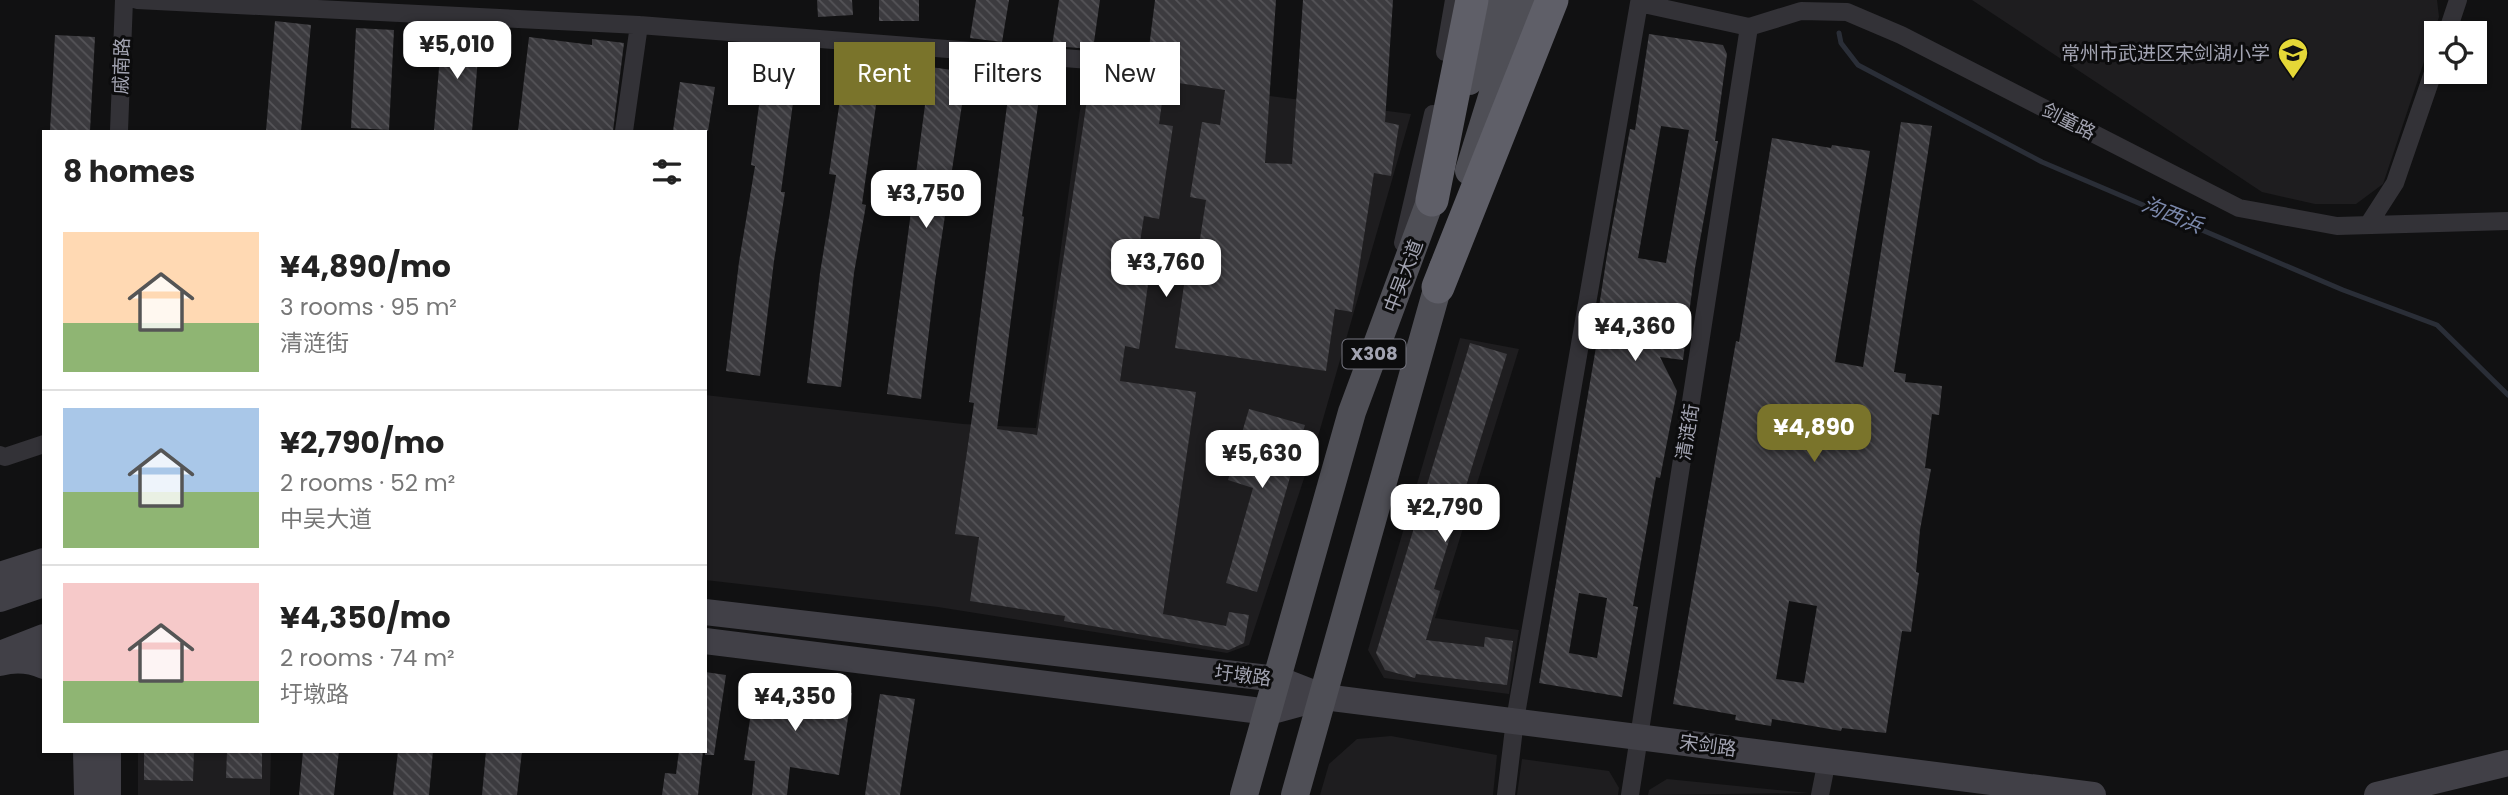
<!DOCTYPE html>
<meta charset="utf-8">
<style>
:root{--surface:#fff;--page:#f2f2f2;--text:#222;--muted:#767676;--line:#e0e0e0;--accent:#7a742b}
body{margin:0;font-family:Poppins,"Noto Sans SC",sans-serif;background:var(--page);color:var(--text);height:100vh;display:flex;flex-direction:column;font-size:26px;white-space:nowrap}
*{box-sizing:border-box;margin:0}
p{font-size:23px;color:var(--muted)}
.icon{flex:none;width:38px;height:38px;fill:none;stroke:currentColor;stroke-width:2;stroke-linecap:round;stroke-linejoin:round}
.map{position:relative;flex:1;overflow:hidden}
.panel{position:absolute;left:42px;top:130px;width:665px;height:623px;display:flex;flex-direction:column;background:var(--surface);border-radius:0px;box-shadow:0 2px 5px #0004}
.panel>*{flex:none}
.hud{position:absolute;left:728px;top:42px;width:665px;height:63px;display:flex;gap:14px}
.tools{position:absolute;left:2424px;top:21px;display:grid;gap:14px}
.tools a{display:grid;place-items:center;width:63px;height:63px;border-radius:0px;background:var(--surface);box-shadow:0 2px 5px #0004;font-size:35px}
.price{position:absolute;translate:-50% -60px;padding:0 16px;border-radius:14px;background:#fff;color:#222;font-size:23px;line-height:46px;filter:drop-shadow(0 2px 4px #0008)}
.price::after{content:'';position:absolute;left:50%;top:42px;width:21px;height:16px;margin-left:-10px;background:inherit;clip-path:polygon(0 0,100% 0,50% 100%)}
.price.active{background:var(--accent);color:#fff}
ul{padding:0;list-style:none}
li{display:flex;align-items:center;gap:21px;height:175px;padding:0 21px}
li+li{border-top:2px solid var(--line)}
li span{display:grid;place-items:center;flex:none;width:196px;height:140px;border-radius:0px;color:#555}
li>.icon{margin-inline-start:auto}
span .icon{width:84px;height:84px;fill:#fffc;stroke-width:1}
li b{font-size:30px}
h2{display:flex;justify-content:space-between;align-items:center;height:84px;padding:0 21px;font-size:30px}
.pill{padding:0 24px;border-radius:0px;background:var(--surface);box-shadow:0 2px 5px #0004;font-size:24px;line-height:63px}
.pill.active{background:var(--accent);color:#fff}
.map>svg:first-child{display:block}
.built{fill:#1e1d1f}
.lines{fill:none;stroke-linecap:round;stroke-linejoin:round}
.stream{stroke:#2a2e37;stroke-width:5}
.building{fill:url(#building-back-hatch);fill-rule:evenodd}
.street{stroke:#333237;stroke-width:18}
.secondary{stroke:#414047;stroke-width:26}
.primary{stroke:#4f4f56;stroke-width:28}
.highway{stroke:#5f5f68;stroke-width:33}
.labels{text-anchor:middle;stroke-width:6;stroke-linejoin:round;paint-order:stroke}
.shield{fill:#0c0c0d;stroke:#767680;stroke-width:2}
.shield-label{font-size:18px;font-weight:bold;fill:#a3a4b2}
.poi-label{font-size:19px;fill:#a3a4b2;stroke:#0c0c0d;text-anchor:end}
.street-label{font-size:19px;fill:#a3a4b2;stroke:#0c0c0d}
.water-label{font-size:21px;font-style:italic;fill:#7c89ac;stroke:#0c0c0d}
</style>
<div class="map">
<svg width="2508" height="795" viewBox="0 0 2508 795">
<defs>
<pattern id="building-back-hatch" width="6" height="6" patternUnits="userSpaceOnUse" patternTransform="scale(1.75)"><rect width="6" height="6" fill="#3c3b3f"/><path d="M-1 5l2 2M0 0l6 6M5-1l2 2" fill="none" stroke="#555458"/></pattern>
</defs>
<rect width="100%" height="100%" fill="#111112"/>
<path class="built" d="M1232 0 1223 90 1411 114 1319 433 1249 645 1227 653 938 607 705 580V395L963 424 1036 428 1086 67 1159 74Z
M1972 0H2437L2439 17 2383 184 2356 204H2315L2262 192Z
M1460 338 1519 349 1435 618 1519 630 1509 694 1384 678 1368 650Z
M1391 736 1497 755 1493 795H1320L1329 764 1357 739Z
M138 751H271L270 795H138Z
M1522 759 1609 771 1619 788 1618 795H1517Z
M1667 779 1809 793 1648 795 1649 790Z"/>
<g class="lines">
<path class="stream" d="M1839 33 1841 43 1858 65 2042 162 2343 290 2437 325 2508 395"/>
</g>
<path class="building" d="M817 0H852L853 15 818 17Z
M879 0H919V21H879Z
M976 0H1009L1002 42 970 38Z
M1059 0H1100L1093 49 1052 46Z
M1155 0H1276L1265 163 1292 164 1303 0H1393L1385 122 1399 125 1391 176 1374 173 1352 312 1335 309 1326 371 1175 348 1187 264 1196 265 1206 200 1190 197 1202 122 1220 125 1225 90 1165 81 1159 124 1173 126 1159 219 1144 216 1136 268 1150 270 1139 349 1125 346 1120 381 1196 392 1163 614 1226 626 1229 612 1249 615 1244 643 1229 650 1064 621 1065 616 970 601 979 537 955 534 974 403 969 402 1011 74 1042 78 1022 216 1024 217 997 429 1037 435 1091 73 1145 81 1146 74 1151 66 1148 56Z
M275 21 311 25 301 131H266Z
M356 28 394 30 389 130 351 128Z
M442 30 480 33 472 131 434 130Z
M1649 34 1723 45 1727 54 1715 141H1718L1695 268 1683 360 1660 357 1677 391 1660 478 1656 477 1633 606 1638 607 1622 697 1539 683 1596 347 1593 346 1607 255 1630 129 1635 130ZM1661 126 1689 130 1666 263 1638 258ZM1579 593 1607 598 1597 658 1569 653Z
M55 35 95 37 90 131H50Z
M529 37 592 45V39L624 43 613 131H518Z
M847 53H855L857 98H877L862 204 866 205 854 273 841 387 807 383 820 273 836 175 829 174Z
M930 67 967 72 935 281 921 399 887 394Z
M680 82 715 87 708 131H673Z
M762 83 795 88 781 192H785L774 261 760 376 726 371 739 262 755 166 751 165Z
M1901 122 1932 126 1894 372 1906 374 1905 382 1942 386 1939 415 1932 414 1925 468 1931 469 1920 530 1916 572 1919 573 1911 632 1902 631 1886 733 1842 728 1841 731 1772 719 1771 726 1735 720 1736 715 1673 704 1736 341 1739 342 1772 138 1831 148 1832 145 1870 151 1835 362 1863 367ZM1789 601 1817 606 1804 683 1776 679Z
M1470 343 1507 354 1434 589 1440 591 1426 640 1484 647 1485 637 1513 641 1507 685 1416 674 1415 678 1385 670 1376 653Z
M1249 409 1305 425 1257 592 1226 583 1253 488 1228 480Z
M705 672 726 675 714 755H705Z
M756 678 852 693 839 775 790 767 787 795H752L755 761 744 760Z
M880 694 915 699 900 795H865Z
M144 751H194L193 781 144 780Z
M227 751H262V779L226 778Z
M303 751H339L334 795H299Z
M398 751H433L429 795H393Z
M486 751H522L517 795H482Z
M679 751H703L698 795H662L665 773 676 774Z"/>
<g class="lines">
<path class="street" d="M137 0 639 25 1140 64
M2447 33 2458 0
M1445 52 1454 0
M119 131 124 0
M624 131 639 25
M2368 225 2395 183 2436 64
M1403 243 1433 114
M0 455 5 457 44 444
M1506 795 1515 720 1639 3 1749 27 1801 11 1847 12 1901 35 2239 208 2337 226 2508 221
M1630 795 1749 27
M1820 795 1827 760"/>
<path class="secondary" d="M0 575 44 561
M0 599 44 584
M705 612 1278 679 1324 697 2093 795
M705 641 1269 712 1324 697
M0 654 44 637
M0 663C15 659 30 660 44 666
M86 751 87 795
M108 795V751
M2377 795 2508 763"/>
<path class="primary" d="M1469 81 1494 0
M1469 171 1522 0
M1244 795 1352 412 1438 180
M1295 795 1443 268"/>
<path class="highway" d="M1432 200 1472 0
M1438 287 1552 0"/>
</g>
<defs>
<g id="school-pin" transform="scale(1.575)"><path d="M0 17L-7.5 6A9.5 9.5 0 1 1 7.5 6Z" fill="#e5d837" stroke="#0c0c0d"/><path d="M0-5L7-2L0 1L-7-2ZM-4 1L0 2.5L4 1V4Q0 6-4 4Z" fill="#111"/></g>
</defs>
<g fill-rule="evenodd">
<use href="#school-pin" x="2293" y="53"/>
</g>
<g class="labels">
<rect class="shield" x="1342.5" y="339.5" width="63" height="29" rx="5"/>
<g class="shield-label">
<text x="1374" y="360">X308</text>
</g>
<g class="poi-label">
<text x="2270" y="60">常州市武进区宋剑湖小学</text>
</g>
<g class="street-label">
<text transform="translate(121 66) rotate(-88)" y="7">戚南路</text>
<text transform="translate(2069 121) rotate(27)" y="7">剑童路</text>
<text transform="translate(1403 276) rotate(-69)" y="7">中吴大道</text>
<text transform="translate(1687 432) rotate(-81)" y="7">清涟街</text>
<text transform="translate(1243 675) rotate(7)" y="7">圩墩路</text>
<text transform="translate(1708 745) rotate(8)" y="7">宋剑路</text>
</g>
<g class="water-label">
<text transform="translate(2172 215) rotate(22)" y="7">沟西浜</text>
</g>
</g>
</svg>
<div class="tools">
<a><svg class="icon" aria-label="locate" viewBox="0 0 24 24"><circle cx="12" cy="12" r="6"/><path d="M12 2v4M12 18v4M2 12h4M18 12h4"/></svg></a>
</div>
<b class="price" style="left:457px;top:81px">¥5,010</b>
<b class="price" style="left:926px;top:230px">¥3,750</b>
<b class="price" style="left:1166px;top:299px">¥3,760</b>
<b class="price" style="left:1635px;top:363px">¥4,360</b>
<b class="price active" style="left:1814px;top:464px">¥4,890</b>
<b class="price" style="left:1262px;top:490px">¥5,630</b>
<b class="price" style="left:1445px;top:544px">¥2,790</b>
<b class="price" style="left:795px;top:733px">¥4,350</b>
<div class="hud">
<a class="pill">Buy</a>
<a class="pill active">Rent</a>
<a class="pill">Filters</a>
<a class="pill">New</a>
</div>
<section class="panel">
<h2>8 homes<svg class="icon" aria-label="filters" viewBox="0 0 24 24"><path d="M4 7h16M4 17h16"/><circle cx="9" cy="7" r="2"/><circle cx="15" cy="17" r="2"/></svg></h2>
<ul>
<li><span style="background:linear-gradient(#ffd9b3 65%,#8fb573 0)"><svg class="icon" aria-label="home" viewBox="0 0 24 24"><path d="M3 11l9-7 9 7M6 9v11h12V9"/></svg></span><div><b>¥4,890/mo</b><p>3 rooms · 95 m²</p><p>清涟街</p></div></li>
<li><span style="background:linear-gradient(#a9c7e8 60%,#8fb573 0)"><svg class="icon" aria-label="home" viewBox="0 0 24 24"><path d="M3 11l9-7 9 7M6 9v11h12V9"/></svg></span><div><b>¥2,790/mo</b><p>2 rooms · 52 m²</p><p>中吴大道</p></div></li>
<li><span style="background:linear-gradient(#f6c9c9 70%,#8fb573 0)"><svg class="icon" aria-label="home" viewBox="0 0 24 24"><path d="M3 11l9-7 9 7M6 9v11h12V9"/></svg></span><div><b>¥4,350/mo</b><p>2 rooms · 74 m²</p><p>圩墩路</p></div></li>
</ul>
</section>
</div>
